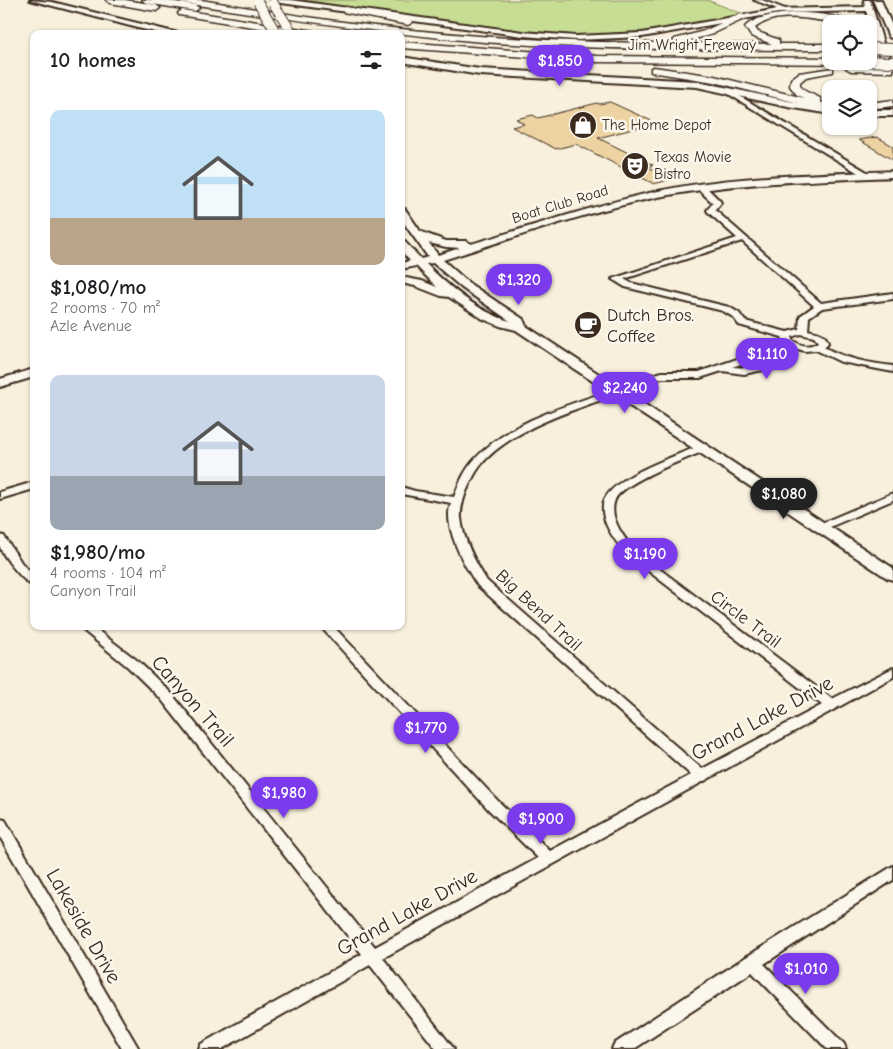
<!DOCTYPE html>
<meta charset="utf-8">
<style>
:root{--surface:#fff;--page:#f6f6f6;--text:#202124;--muted:#757577;--accent:#7c3aed}
body{margin:0;font-family:"Comic Neue",sans-serif;background:var(--page);color:var(--text);height:100vh;display:flex;flex-direction:column;font-size:19px;white-space:nowrap}
*{box-sizing:border-box;margin:0}
p{font-size:16px;color:var(--muted)}
.icon{flex:none;width:28px;height:28px;fill:none;stroke:currentColor;stroke-width:2;stroke-linecap:round;stroke-linejoin:round}
.map{position:relative;flex:1;overflow:hidden}
.sheet{position:absolute;left:30px;top:30px;width:375px;height:600px;display:flex;flex-direction:column;background:var(--surface);border-radius:10px;box-shadow:0 1px 4px #0004}
.sheet>*{flex:none}
.controls{position:absolute;left:822px;top:15px;display:grid;gap:10px}
.controls a{display:grid;place-items:center;width:55px;height:55px;border-radius:10px;background:var(--surface);box-shadow:0 1px 4px #0004;font-size:25px}
.price{position:absolute;translate:-50% -42px;padding:0 11px;border-radius:18px;background:var(--accent);color:#fff;font-size:16px;line-height:32px;filter:drop-shadow(0 1px 2px #0008)}
.price::after{content:'';position:absolute;left:50%;top:30px;width:15px;height:11px;margin-left:-8px;background:inherit;clip-path:polygon(0 0,100% 0,50% 100%)}
.price.on{background:#222;color:#fff}
ul{padding:0;list-style:none}
li{display:grid;align-content:center;gap:10px;height:265px;padding:0 20px}
li span{display:grid;place-items:center;height:155px;border-radius:10px;color:#555}
li>.icon{margin-inline-start:auto}
span .icon{width:90px;height:90px;fill:#fffc;stroke-width:1}
li b{font-size:21px}
h2{display:flex;justify-content:space-between;align-items:center;height:60px;padding:0 20px;font-size:21px}
.map>svg:first-child{display:block}
.green{fill:#c7dd93;stroke:#818458}
.building{fill:#edd3a2;stroke:#3b2a1e}
.lines{fill:none;stroke-linecap:round;stroke-linejoin:round}
.minor-casing{stroke:#3b2a1e;stroke-width:4}
.major-casing{stroke:#3b2a1e;stroke-width:4}
.highway-casing{stroke:#3b2a1e;stroke-width:3}
.minor{fill:#fbf7ec;fill-rule:evenodd}
.major{fill:#fbf7ec;fill-rule:evenodd}
.highway{fill:#fbf7ec;fill-rule:evenodd}
.major-bridge-casing{stroke:#3b2a1e;stroke-width:11;stroke-linecap:butt}
.highway-bridge-casing{stroke:#3b2a1e;stroke-width:12;stroke-linecap:butt}
.major-bridge{stroke:#fbf7ec;stroke-width:9}
.highway-bridge{stroke:#fbf7ec;stroke-width:10}
.labels{text-anchor:middle;stroke-width:5;stroke-linejoin:round;paint-order:stroke}
.far-street-label{font-size:15px;fill:#3b2a1e;stroke:#fbf7ec}
.far-poi-label{font-size:15px;fill:#3b2a1e;stroke:#fbf7ec;text-anchor:start}
.poi-label{font-size:18px;fill:#3b2a1e;stroke:#fbf7ec;text-anchor:start}
.street-label{font-size:18px;fill:#3b2a1e;stroke:#fbf7ec}
.near-street-label{font-size:21px;fill:#3b2a1e;stroke:#fbf7ec}
</style>
<div class="map">
<svg width="893" height="1049" viewBox="0 0 893 1049">
<rect width="100%" height="100%" fill="#f8f0dd"/>
<filter id="ink" filterUnits="userSpaceOnUse"><feTurbulence type="fractalNoise" baseFrequency=".02" numOctaves="2"/><feDisplacementMap in="SourceGraphic" scale="10" xChannelSelector="R" yChannelSelector="G"/><feConvolveMatrix kernelMatrix="1 2 1 2 8 2 1 2 1" color-interpolation-filters="sRGB"/></filter>
<g filter="url(#ink)">
<path class="green" d="M299 0H707L743 14 652 31 583 35 538 33 307 3Z"/>
<path class="building" d="M610 102 656 123 598 138 653 165 648 167 672 179 654 184 576 144 556 149 512 127 524 124 516 119 533 115 538 118 597 103 599 104Z
M877 137 893 146V160L859 140Z"/>
<g class="lines">
<g class="minor-casing">
<path id="minor" d="M754 0H762L790 11 785 12Z
M722 88H726L872 175 865 177 722 90Z
M698 185H704L720 201 721 203 715 210 821 303 893 293V299L822 308 809 317 808 330C816 332 826 333 828 343L824 347C845 359 869 363 893 366V372L841 362 816 350 805 351 790 347 767 355 772 363 768 369 744 374 722 371 700 378H662L641 384 638 387C591 405 512 425 480 466 474 474 470 483 466 492 463 501 460 509 461 518 463 540 475 562 487 581L702 769 822 705 625 553C615 540 601 523 603 505 607 478 676 456 699 446H707L708 448 707 450C688 458 622 482 615 500 608 517 623 536 633 549L832 699 893 668V677L383 958 454 1049H436L370 965 222 1049H199L201 1044 362 954 161 699 128 667 78 626H92L138 661 171 693 375 947 538 858 488 809 320 626H333L498 801 550 851 691 775 478 586C465 567 442 526 451 503L401 494V487L415 491 454 497C459 484 464 471 474 460 511 418 580 402 632 383L634 380 662 372H699L784 343 782 337 739 325 733 317 723 311 625 287 612 279 737 238 708 212 707 210 713 203 698 189ZM742 241 814 306 800 316 799 329 787 332 745 321 739 313 729 307 631 283 624 279ZM800 334 814 337 818 342C809 348 800 346 792 340V337ZM759 358 762 363 761 365 749 368 732 367Z
M34 482V489L0 499V492Z
M893 493V500L825 529 821 530 815 527 817 525Z
M0 535 4 536 23 565 34 575V586C24 583 3 556 0 547 0 543 0 538 0 535Z
M0 819 5 820 139 1049H122L0 837Z
M893 866V880L764 964 844 1044 846 1049H827L752 972 634 1049H612L614 1044 746 957Z"/>
</g>
<g class="major-casing">
<path id="major" d="M30 0 52 2 182 34H164L142 29Z
M270 0H290L523 32 576 36 642 33 778 9 865 7 864 0H870L886 52 882 54 878 52 866 11 778 13 642 37 576 40 523 36 274 2Z
M873 0H881L893 28V39L889 37Z
M401 57 480 69 697 81 788 101 831 108V114L788 107 697 87 480 75 401 62Z
M869 110H893V116H869Z
M893 171V177C815 181 735 182 658 197 585 212 514 238 443 260L470 284 523 319 526 326 893 568V580L887 578 516 330 500 326 483 319 449 297 441 296 415 286 401 283V277L422 281 437 287 416 266 401 269V263L410 261 401 251V241L405 242 421 259 428 257 401 219V208L405 209 420 231 427 234 446 241H466L471 244C533 226 595 205 658 191 735 175 815 175 893 171ZM429 243 446 247 460 248 438 255ZM433 263 462 288 510 321C478 312 449 287 426 264Z
M34 369V377L0 387V379Z"/>
</g>
<g class="highway-casing">
<path id="highway" d="M106 0H125L156 5 160 8 156 11 110 3Z
M142 0H162L195 5 199 8 195 11 146 3Z
M180 0H201C243 7 286 14 328 20 443 36 560 43 677 43L673 41 675 39 704 31 741 14 744 15V19L710 35 679 43 772 44 751 36 745 27C762 8 834 10 853 24 823 24 781 7 755 28L758 32 779 40V44H831V50C711 49 592 51 472 41 375 32 280 18 184 3Z
M346 7 408 19 413 22 408 25 343 12V8Z
M182 10 314 31 318 34H295L179 15 178 13Z
M869 33 872 34 893 60V72L851 71 846 68 851 65 888 66 869 42Z
M401 42 597 56 831 58V61H869V59L870 61 865 64 597 62 401 48Z
M654 67 714 76 804 98 797 95 790 86 791 79 799 73 833 68V72L806 77 800 82V86L805 91 820 98V102L831 105V111L714 82 651 72V68Z
M893 100V106L869 109V103Z"/>
</g>
<use href="#minor" class="minor"/>
<use href="#major" class="major"/>
<use href="#highway" class="highway"/>
<g class="major-bridge-casing">
<path id="major-bridge" d="M258 2 277 34
M273 3 293 34"/>
</g>
<g class="highway-bridge-casing">
<path id="highway-bridge" d="M869 48 893 49
M865 61 893 62"/>
</g>
<use href="#major-bridge" class="major-bridge"/>
<use href="#highway-bridge" class="highway-bridge"/>
</g>
</g>
<defs>
<g id="shop-disc" transform="scale(1.4375)"><circle r="9.5" fill="#3b2a1e" stroke="#fbf7ec"/><path d="M-5-2.5h2.3a2.7 3.5 0 0 1 5.4 0H5L5.5 6h-11ZM-1.5-2.5h3a1.5 2.3 0 0 0-3 0Z" fill="#fff"/></g>
<g id="theatre-disc" transform="scale(1.4375)"><circle r="9.5" fill="#3b2a1e" stroke="#fbf7ec"/><path d="M-5-5.5Q0-4 5-5.5V0Q5 5 0 6Q-5 5-5 0ZM-3.3-2.5H-1v1.5H-3.3ZM1-2.5H3.3v1.5H1ZM-2.8 1Q0 5.5 2.8 1Z" fill="#fff"/></g>
<g id="cafe-disc" transform="scale(1.4375)"><circle r="9.5" fill="#3b2a1e" stroke="#fbf7ec"/><path d="M-5.5-4.5H6V0H3Q3 3.5 0 3.5H-2.5Q-5.5 3.5-5.5 0ZM3-3.2v2h1.7v-2ZM-6 4.5H4V6H-6Z" fill="#fff"/></g>
</defs>
<g fill-rule="evenodd">
<use href="#shop-disc" x="583" y="125"/>
<use href="#theatre-disc" x="635" y="166"/>
<use href="#cafe-disc" x="588" y="325"/>
</g>
<g class="labels">
<g class="far-street-label">
<text x="692" y="50">Jim Wright Freeway</text>
<text transform="translate(560 204) rotate(-17)" y="5">Boat Club Road</text>
</g>
<g class="far-poi-label">
<text x="602" y="130">The Home Depot</text>
<text x="654" y="162">Texas Movie<tspan x="654" dy="17">Bistro</tspan></text>
</g>
<g class="poi-label">
<text x="607" y="321">Dutch Bros.<tspan x="607" dy="21">Coffee</tspan></text>
</g>
<g class="street-label">
<text transform="translate(539 610) rotate(43)" y="6">Big Bend Trail</text>
<text transform="translate(746 619) rotate(37)" y="6">Circle Trail</text>
</g>
<g class="near-street-label">
<text transform="translate(193 701) rotate(49)" y="7">Canyon Trail</text>
<text transform="translate(762 718) rotate(-28)" y="7">Grand Lake Drive</text>
<text transform="translate(407 912) rotate(-29)" y="7">Grand Lake Drive</text>
<text transform="translate(84 926) rotate(60)" y="7">Lakeside Drive</text>
</g>
</g>
</svg>
<div class="controls">
<a><svg class="icon" aria-label="locate" viewBox="0 0 24 24"><circle cx="12" cy="12" r="6"/><path d="M12 2v4M12 18v4M2 12h4M18 12h4"/></svg></a>
<a><svg class="icon" aria-label="layers" viewBox="0 0 24 24"><path d="M12 4l9 5-9 5-9-5zM3 14l9 5 9-5"/></svg></a>
</div>
<b class="price" style="left:560px;top:87px">$1,850</b>
<b class="price" style="left:519px;top:306px">$1,320</b>
<b class="price" style="left:767px;top:380px">$1,110</b>
<b class="price" style="left:625px;top:414px">$2,240</b>
<b class="price on" style="left:784px;top:520px">$1,080</b>
<b class="price" style="left:645px;top:580px">$1,190</b>
<b class="price" style="left:426px;top:754px">$1,770</b>
<b class="price" style="left:284px;top:819px">$1,980</b>
<b class="price" style="left:541px;top:845px">$1,900</b>
<b class="price" style="left:806px;top:995px">$1,010</b>
<section class="sheet">
<h2>10 homes<svg class="icon" aria-label="filters" viewBox="0 0 24 24"><path d="M4 7h16M4 17h16"/><circle cx="9" cy="7" r="2"/><circle cx="15" cy="17" r="2"/></svg></h2>
<ul>
<li><span style="background:linear-gradient(#bfe0f5 70%,#b9a48a 0)"><svg class="icon" aria-label="home" viewBox="0 0 24 24"><path d="M3 11l9-7 9 7M6 9v11h12V9"/></svg></span><div><b>$1,080/mo</b><p>2 rooms · 70 m²</p><p>Azle Avenue</p></div></li>
<li><span style="background:linear-gradient(#c9d6e8 65%,#9aa5b1 0)"><svg class="icon" aria-label="home" viewBox="0 0 24 24"><path d="M3 11l9-7 9 7M6 9v11h12V9"/></svg></span><div><b>$1,980/mo</b><p>4 rooms · 104 m²</p><p>Canyon Trail</p></div></li>
</ul>
</section>
</div>
